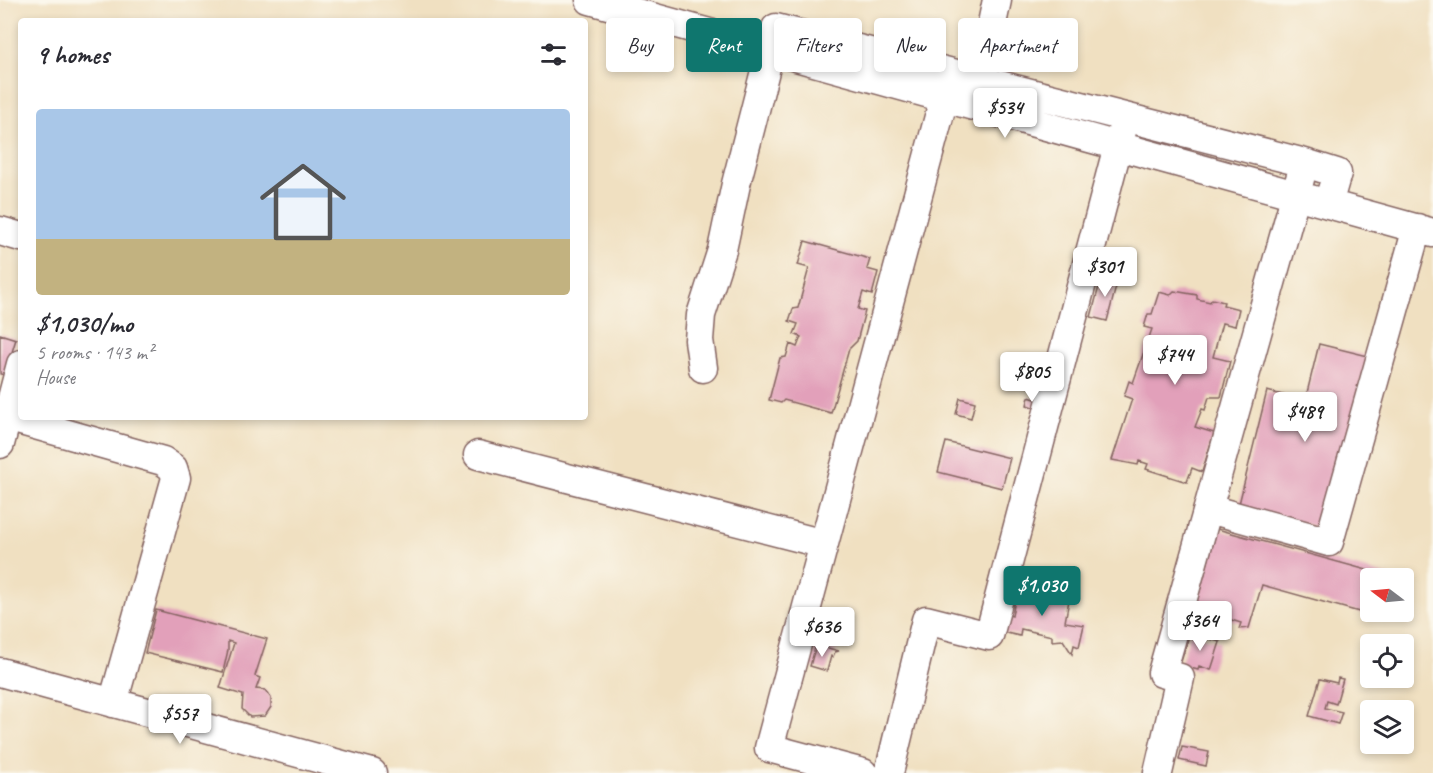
<!DOCTYPE html>
<meta charset="utf-8">
<style>
:root{--surface:#fff;--page:#f7f7f7;--text:#2b2b33;--muted:#7c7c81;--accent:#0f766e}
body{margin:0;font-family:Caveat,sans-serif;background:var(--page);color:var(--text);height:100vh;display:flex;flex-direction:column;font-size:22px;white-space:nowrap}
*{box-sizing:border-box;margin:0}
p{font-size:20px;color:var(--muted)}
.icon{flex:none;width:33px;height:33px;fill:none;stroke:currentColor;stroke-width:2;stroke-linecap:round;stroke-linejoin:round}
.map{position:relative;flex:1;overflow:hidden}
.sheet{position:absolute;left:18px;top:18px;width:570px;height:402px;display:flex;flex-direction:column;background:var(--surface);border-radius:6px;box-shadow:0 3px 9px #0003}
.sheet>*{flex:none}
.banner{position:absolute;left:606px;top:18px;width:570px;height:54px;display:flex;gap:12px}
.needle{width:39px;rotate:286deg}
.fabs{position:absolute;left:1360px;top:568px;display:grid;gap:12px}
.fabs a{display:grid;place-items:center;width:54px;height:54px;border-radius:6px;background:var(--surface);box-shadow:0 3px 9px #0003;font-size:30px}
.price{position:absolute;translate:-50% -51px;padding:0 14px;border-radius:6px;background:#fff;color:#222;font-size:20px;line-height:39px;filter:drop-shadow(0 2px 3px #0008)}
.price::after{content:'';position:absolute;left:50%;top:36px;width:18px;height:14px;margin-left:-9px;background:inherit;clip-path:polygon(0 0,100% 0,50% 100%)}
.price.current{background:var(--accent);color:#fff}
ul{padding:0;list-style:none}
li{display:grid;align-content:center;gap:12px;height:318px;padding:0 18px}
li span{display:grid;place-items:center;height:186px;border-radius:6px;color:#555}
li>.icon{margin-inline-start:auto}
span .icon{width:108px;height:108px;fill:#fffc;stroke-width:1}
li b{font-size:26px}
h2{display:flex;justify-content:space-between;align-items:center;height:72px;padding:0 18px;font-size:26px}
.chip{padding:0 21px;border-radius:6px;background:var(--surface);box-shadow:0 3px 9px #0003;font-size:21px;line-height:54px}
.chip.current{background:var(--accent);color:#fff}
.map>svg:first-child{display:block}
.building{fill:#e2a0ba}
.lines{fill:none;stroke-linecap:round;stroke-linejoin:round}
.minor-casing{stroke:#846360;stroke-width:31}
.minor{stroke:#fff;stroke-width:28}
</style>
<div class="map">
<svg width="1433" height="773" viewBox="0 0 1433 773">
<rect width="100%" height="100%" fill="#fbf7ec"/>
<filter id="ink" filterUnits="userSpaceOnUse"><feTurbulence type="fractalNoise" baseFrequency=".0167" numOctaves="2"/><feDisplacementMap in="SourceGraphic" scale="12" xChannelSelector="R" yChannelSelector="G"/><feConvolveMatrix kernelMatrix="1 2 1 2 8 2 1 2 1" color-interpolation-filters="sRGB"/></filter>
<filter id="wash" filterUnits="userSpaceOnUse"><feTurbulence type="fractalNoise" baseFrequency=".008" numOctaves="4" result="noise"/><feDisplacementMap in="SourceGraphic" scale="24" xChannelSelector="R" yChannelSelector="G"/><feGaussianBlur stdDeviation="1.35" result="paint"/><feColorMatrix in="noise" values="0 0 0 0 0 0 0 0 0 0 0 0 0 0 0 0 0 1.4 0 .05"/><feComposite in="paint" operator="in"/></filter>
<g filter="url(#wash)">
<rect width="100%" height="100%" fill="#f0e0c1"/>
<g id="blocks">
<path class="building" d="M805 241 870 259 867 269 878 272 872 295 863 292 858 309 865 311 857 341 849 349 831 413 784 400 781 403 769 400 780 358 786 357 790 344 797 347 801 337 794 334 798 324 789 321 793 309 798 308 809 268 798 265Z
M1102 275 1118 279 1107 321 1091 317Z
M1174 291 1197 295V299L1210 302 1212 299 1224 302 1223 305 1239 309 1235 326 1222 323 1213 357 1230 361 1221 397H1209L1205 410 1202 409 1195 427 1214 433 1202 472 1192 468 1187 482 1146 469 1148 464 1139 461 1138 465 1112 460 1132 399 1124 396 1129 381 1133 383 1152 329 1144 327 1148 314H1152L1159 292 1170 295Z
M0 334 16 339 5 375 0 374Z
M1319 344 1368 356 1325 529 1238 508 1267 391 1305 401Z
M1029 397 1038 400 1036 408 1027 405Z
M960 398 975 402 971 418 956 414Z
M946 442 1010 458 1002 488 938 472Z
M1217 529 1396 578 1371 579V612H1390L1388 620 1262 585 1249 628 1239 629 1241 623 1225 618 1224 625 1193 616Z
M1018 584 1054 592 1051 597 1069 600 1065 622 1084 625 1079 647 1074 645 1072 654 1063 640 1052 641V636L1021 629 1020 636 1002 632 1006 614 1012 616Z
M156 610 267 639 255 676 260 678 256 689 265 690 271 698V707L265 716 250 717 242 709 243 695 220 688 234 643 228 641V650L223 672 145 653Z
M1190 633 1220 642 1211 670 1199 666 1198 670 1180 665Z
M816 645 839 651 835 652 833 657 831 656 827 671 810 666Z
M1338 678 1343 679 1336 704 1327 701 1325 708 1342 712 1338 724 1309 716 1320 679 1337 683Z
M1182 747 1209 752 1206 766 1179 760Z"/>
</g>
</g>
<g filter="url(#ink)">
<use href="#blocks" fill-opacity="0" stroke="#846360" stroke-width="1.5"/>
<g class="lines">
<g class="minor-casing">
<path id="minor" d="M590 0 1433 233
M980 80 997 0
M0 231 21 237
M703 368 699 340 701 315 722 250 736 184 776 28 1305 163 1337 173 1328 204
M7 417 163 461 173 468 176 478 113 703
M0 444 21 364
M478 455 824 544
M1209 509 1329 542 1417 228
M0 672 372 773
M863 773 769 748 944 98
M889 773 926 620 989 636 1123 127
M1158 773 1180 678 1162 673 1300 179"/>
</g>
<use href="#minor" class="minor"/>
</g>
</g>
</svg>
<div class="fabs">
<a><svg class="needle" viewBox="-14 -14 28 28"><path d="M0-13l5 13h-10z" fill="#e53935"/><path d="M0 13l5-13h-10z" fill="#7c7c81"/></svg></a>
<a><svg class="icon" aria-label="locate" viewBox="0 0 24 24"><circle cx="12" cy="12" r="6"/><path d="M12 2v4M12 18v4M2 12h4M18 12h4"/></svg></a>
<a><svg class="icon" aria-label="layers" viewBox="0 0 24 24"><path d="M12 4l9 5-9 5-9-5zM3 14l9 5 9-5"/></svg></a>
</div>
<b class="price" style="left:1005px;top:139px">$534</b>
<b class="price" style="left:1105px;top:298px">$301</b>
<b class="price" style="left:1175px;top:386px">$744</b>
<b class="price" style="left:1032px;top:403px">$805</b>
<b class="price" style="left:1305px;top:443px">$489</b>
<b class="price current" style="left:1042px;top:617px">$1,030</b>
<b class="price" style="left:1200px;top:652px">$364</b>
<b class="price" style="left:822px;top:658px">$636</b>
<b class="price" style="left:180px;top:745px">$557</b>
<div class="banner">
<a class="chip">Buy</a>
<a class="chip current">Rent</a>
<a class="chip">Filters</a>
<a class="chip">New</a>
<a class="chip">Apartment</a>
</div>
<section class="sheet">
<h2>9 homes<svg class="icon" aria-label="filters" viewBox="0 0 24 24"><path d="M4 7h16M4 17h16"/><circle cx="9" cy="7" r="2"/><circle cx="15" cy="17" r="2"/></svg></h2>
<ul>
<li><span style="background:linear-gradient(#a9c7e8 70%,#c2b280 0)"><svg class="icon" aria-label="home" viewBox="0 0 24 24"><path d="M3 11l9-7 9 7M6 9v11h12V9"/></svg></span><div><b>$1,030/mo</b><p>5 rooms · 143 m²</p><p>House</p></div></li>
</ul>
</section>
</div>
